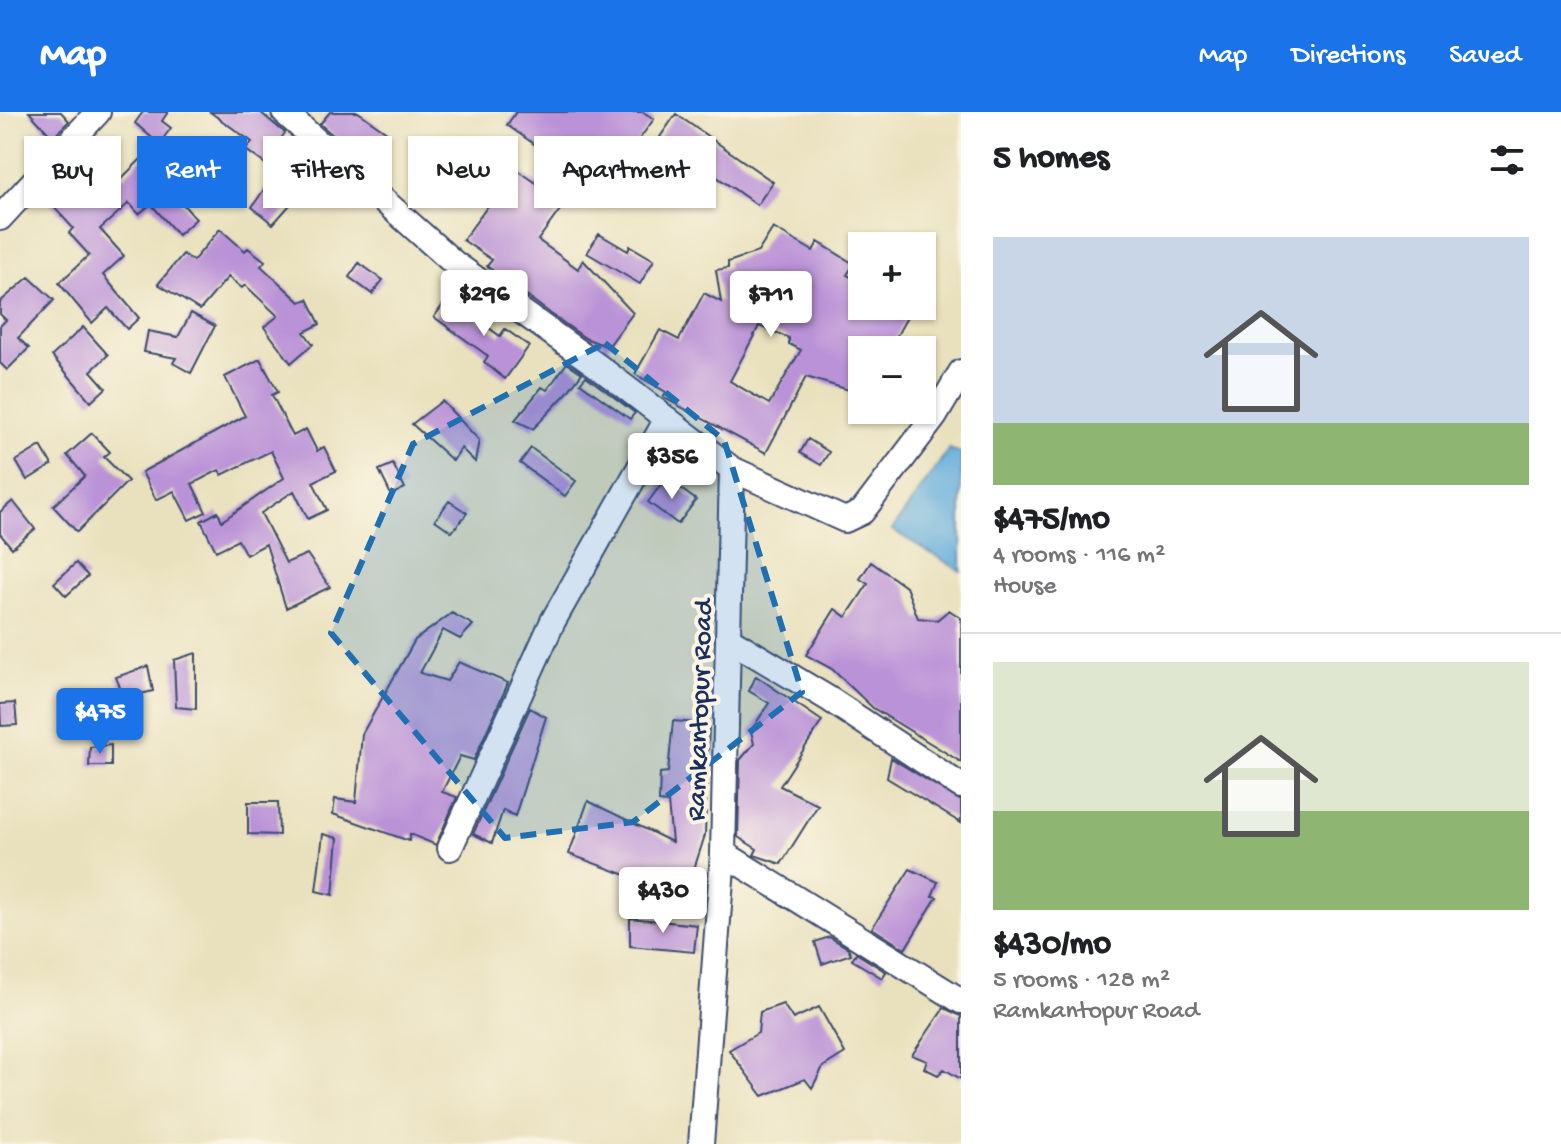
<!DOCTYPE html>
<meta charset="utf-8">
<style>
:root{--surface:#fff;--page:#f6f6f6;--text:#202124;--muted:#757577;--line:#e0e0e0;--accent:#1a73e8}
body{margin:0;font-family:"Gochi Hand",sans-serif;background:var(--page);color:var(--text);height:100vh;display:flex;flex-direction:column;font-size:30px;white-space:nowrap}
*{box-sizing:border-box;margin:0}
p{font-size:26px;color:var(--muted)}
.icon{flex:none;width:44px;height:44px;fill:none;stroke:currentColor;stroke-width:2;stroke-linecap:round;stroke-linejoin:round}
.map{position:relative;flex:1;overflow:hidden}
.drawer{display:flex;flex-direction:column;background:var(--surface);width:600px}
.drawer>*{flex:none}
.guide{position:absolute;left:24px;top:24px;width:760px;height:72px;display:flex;gap:16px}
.buttons{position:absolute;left:848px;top:120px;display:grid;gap:16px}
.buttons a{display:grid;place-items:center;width:88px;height:88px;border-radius:0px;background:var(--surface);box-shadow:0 2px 6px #0004;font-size:40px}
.price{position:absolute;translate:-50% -68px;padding:0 18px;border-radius:8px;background:#fff;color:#222;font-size:26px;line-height:52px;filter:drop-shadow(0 2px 4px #0008)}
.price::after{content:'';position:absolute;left:50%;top:48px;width:24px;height:18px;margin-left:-12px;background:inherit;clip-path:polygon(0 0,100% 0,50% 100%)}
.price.selected{background:var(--accent);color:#fff}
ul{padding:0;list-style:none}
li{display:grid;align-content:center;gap:16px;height:424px;padding:0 32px}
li+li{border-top:2px solid var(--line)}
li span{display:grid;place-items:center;height:248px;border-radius:0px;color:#555}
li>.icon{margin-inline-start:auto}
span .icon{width:144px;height:144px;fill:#fffc;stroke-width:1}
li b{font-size:34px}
h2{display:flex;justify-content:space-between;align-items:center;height:96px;padding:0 32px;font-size:34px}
.pill{padding:0 28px;border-radius:0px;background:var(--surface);box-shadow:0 2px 6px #0004;font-size:28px;line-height:72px}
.pill.selected{background:var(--accent);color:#fff}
header{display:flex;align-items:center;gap:48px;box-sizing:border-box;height:112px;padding:0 40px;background:var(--accent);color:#fff}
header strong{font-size:38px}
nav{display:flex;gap:44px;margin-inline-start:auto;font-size:28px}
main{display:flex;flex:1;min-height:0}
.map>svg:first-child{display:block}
.water{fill:#63addb;stroke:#3f6e9c;stroke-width:2}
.building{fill:#ba92d7;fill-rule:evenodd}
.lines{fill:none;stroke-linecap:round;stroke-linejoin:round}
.minor-casing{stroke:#3a4a6c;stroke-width:28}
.minor{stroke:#fff;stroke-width:24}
.marked{fill:#1f6fb2;fill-opacity:0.2;stroke:#1f6fb2;stroke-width:6;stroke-dasharray:16 10;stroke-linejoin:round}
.labels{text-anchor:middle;stroke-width:8;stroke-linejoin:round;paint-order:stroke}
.street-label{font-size:28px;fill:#1b2f5e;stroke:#fcf5e5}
</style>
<header>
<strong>Map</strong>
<nav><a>Map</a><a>Directions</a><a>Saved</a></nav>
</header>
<main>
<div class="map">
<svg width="961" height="1032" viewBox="0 0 961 1032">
<rect width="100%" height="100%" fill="#fcf5e5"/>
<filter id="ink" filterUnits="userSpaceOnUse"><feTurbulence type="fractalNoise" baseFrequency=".0125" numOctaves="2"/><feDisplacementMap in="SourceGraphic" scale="16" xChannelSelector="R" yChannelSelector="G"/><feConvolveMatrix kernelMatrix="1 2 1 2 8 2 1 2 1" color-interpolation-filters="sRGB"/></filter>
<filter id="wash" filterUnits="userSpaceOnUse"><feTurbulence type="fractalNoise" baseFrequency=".006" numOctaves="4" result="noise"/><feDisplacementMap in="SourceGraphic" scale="32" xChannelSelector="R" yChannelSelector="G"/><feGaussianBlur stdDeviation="1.8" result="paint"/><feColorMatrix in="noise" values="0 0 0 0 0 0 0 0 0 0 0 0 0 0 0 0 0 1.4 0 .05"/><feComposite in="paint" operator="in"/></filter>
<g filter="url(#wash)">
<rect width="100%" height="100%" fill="#e9e1bd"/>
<path class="water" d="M949 337 961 341V459L892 418Z"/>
<g id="blocks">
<path class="building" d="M29 0H61L69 9 53 26Z
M143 0H168L162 9 171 16 159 32 135 11Z
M210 0H260L285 21 271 40 312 68 273 112 252 95 276 60 246 38 252 30Z
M330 0H358L388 21 366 52 320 12Z
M516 0H643L654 7 619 55 630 62 618 80 575 49 570 57 507 13Z
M676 2 773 70 757 93 660 25Z
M200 34 213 48 201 59 188 44Z
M142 46 196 107 178 123 151 92 139 102 129 91 100 117 124 144 103 163 139 206 127 217 108 196 92 211 59 171 89 143 69 121 73 116 42 82 55 69 72 87 90 70 103 85Z
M519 59 565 91 538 128 578 157 583 148 633 201 608 235 585 226 551 202 487 154 492 148 463 128 493 87 497 90Z
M773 116 813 139 818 130 854 152 847 163 862 171V194H913L889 238H862V282L806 265 766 341 666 287 663 285 666 280 635 262 660 218 679 228 704 181 721 190 716 158 728 156V150L758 140ZM759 214 789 226V232L801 238 769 292 730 269Z
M220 117 245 139 248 136 265 149 261 154 300 190 308 187 320 212 304 220 313 232 291 251 264 215 278 204 245 173 242 176 228 165 200 198 158 172 183 142 193 149Z
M599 122 628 139 630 134 654 148 640 172 587 141Z
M359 151 383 168 372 182 349 165Z
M29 165 54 188 18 226 29 236 7 258 0 251V214L6 208 0 202V190Z
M448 186 500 224 505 217 529 234 505 267 484 250 488 244 434 205Z
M191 201 215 214 191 261 173 251 176 246 144 240 148 219 178 225Z
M83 215 108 243 91 259 106 276 91 290 52 244Z
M260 247 278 280 272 283 293 324 306 317 317 339 324 335 336 359 313 370 327 398 308 407 294 379 261 401 286 451 307 442 330 475 286 496 266 432 246 443 238 428 216 439 201 409 218 400 222 409 284 366 271 339 222 363 219 358 192 372 206 400 189 408 174 379 156 388 142 360 245 304 225 265Z
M567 251 582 261 566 282 533 317 515 308 542 275 547 278Z
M586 264 635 301 630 307 580 271Z
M442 289 479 328 475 350 461 336 453 349 412 312Z
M92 321 110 340 104 345 128 369 77 420 53 394 85 364 67 343Z
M808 327 829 340 821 353 800 341Z
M41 334 52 353 27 368 16 349Z
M531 336 576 369 565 384 520 351Z
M393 352 405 376 391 383 379 358Z
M666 366 696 388 678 412 648 390Z
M13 389 35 417 12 436 0 422V400Z
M449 389 467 401 452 420 435 408Z
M871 450 906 475 918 506 937 508 949 498 961 506V650L873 596 832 557 806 543 835 497 846 505 868 472 860 467Z
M76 451 88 464 66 484 54 471Z
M452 501 473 513 460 527 443 518 420 561 447 569 459 550 508 571 474 648 460 644 442 680 457 685 436 733 410 722 409 729 333 702 335 687 356 690 362 622 415 528Z
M196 541V597L176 595 174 548Z
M148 554 153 579 124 586 116 565Z
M756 564 822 609 780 674 818 693 781 752 754 743 757 737 738 725 740 648 754 632 751 619 769 591 749 579Z
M15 591 17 613 1 614 0 592Z
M530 596 546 605 515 704 503 698 492 731 473 722Z
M673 609 709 612 705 723 685 785 569 742 588 689 672 730 668 691 659 690 660 661 668 660Z
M111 633V654H89L90 635Z
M891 646 961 689V711L887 666Z
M248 690H278L279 723 248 722Z
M323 722 338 726 333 783 316 779Z
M910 757 938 770 932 784 937 785 905 837 872 816Z
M630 806 697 813 694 840 630 834Z
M829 825 848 836 851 842 822 852 815 830Z
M856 841 886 860 882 866 852 848Z
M783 892 793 907 819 895 845 941 823 955 812 976 805 967 763 984 729 938 758 921 760 900Z
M944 896 961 904V967L944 957 938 963 924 956 927 949 912 943Z"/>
</g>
</g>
<g filter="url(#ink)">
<use href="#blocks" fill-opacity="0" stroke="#3a4a6c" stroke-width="2"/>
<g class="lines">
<g class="minor-casing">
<path id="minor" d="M284 0 454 151 599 255 732 357 845 408 862 400 935 304 961 260
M0 106 98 0
M729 527 829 587 961 674
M450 736 553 509 667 307
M723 741 961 889
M701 1032 723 741 732 357"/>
</g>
<use href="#minor" class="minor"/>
</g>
</g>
<path class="marked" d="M605 231 724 328 802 580 633 710 505 726 331 521 413 332Z"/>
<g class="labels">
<g class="street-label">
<text transform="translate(697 598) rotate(-88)" y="10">Ramkantopur Road</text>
</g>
</g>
</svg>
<div class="buttons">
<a>+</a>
<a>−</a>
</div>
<b class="price" style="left:484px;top:226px">$296</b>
<b class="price" style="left:771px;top:227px">$711</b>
<b class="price" style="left:672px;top:389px">$356</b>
<b class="price selected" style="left:100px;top:644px">$475</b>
<b class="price" style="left:663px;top:823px">$430</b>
<div class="guide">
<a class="pill">Buy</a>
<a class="pill selected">Rent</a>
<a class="pill">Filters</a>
<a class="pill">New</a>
<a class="pill">Apartment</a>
</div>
</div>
<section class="drawer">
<h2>5 homes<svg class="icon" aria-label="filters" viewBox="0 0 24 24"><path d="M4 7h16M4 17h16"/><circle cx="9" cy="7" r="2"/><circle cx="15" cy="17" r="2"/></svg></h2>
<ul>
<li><span style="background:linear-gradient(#c9d6e8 75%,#8fb573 0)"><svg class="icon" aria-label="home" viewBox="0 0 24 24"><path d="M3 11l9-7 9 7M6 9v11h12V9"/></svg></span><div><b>$475/mo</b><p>4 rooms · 116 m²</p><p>House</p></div></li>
<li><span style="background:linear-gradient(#dfe7d0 60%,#8fb573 0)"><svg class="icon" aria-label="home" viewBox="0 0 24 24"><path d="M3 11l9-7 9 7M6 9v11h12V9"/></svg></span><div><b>$430/mo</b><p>5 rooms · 128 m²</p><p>Ramkantopur Road</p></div></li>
</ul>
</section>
</main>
